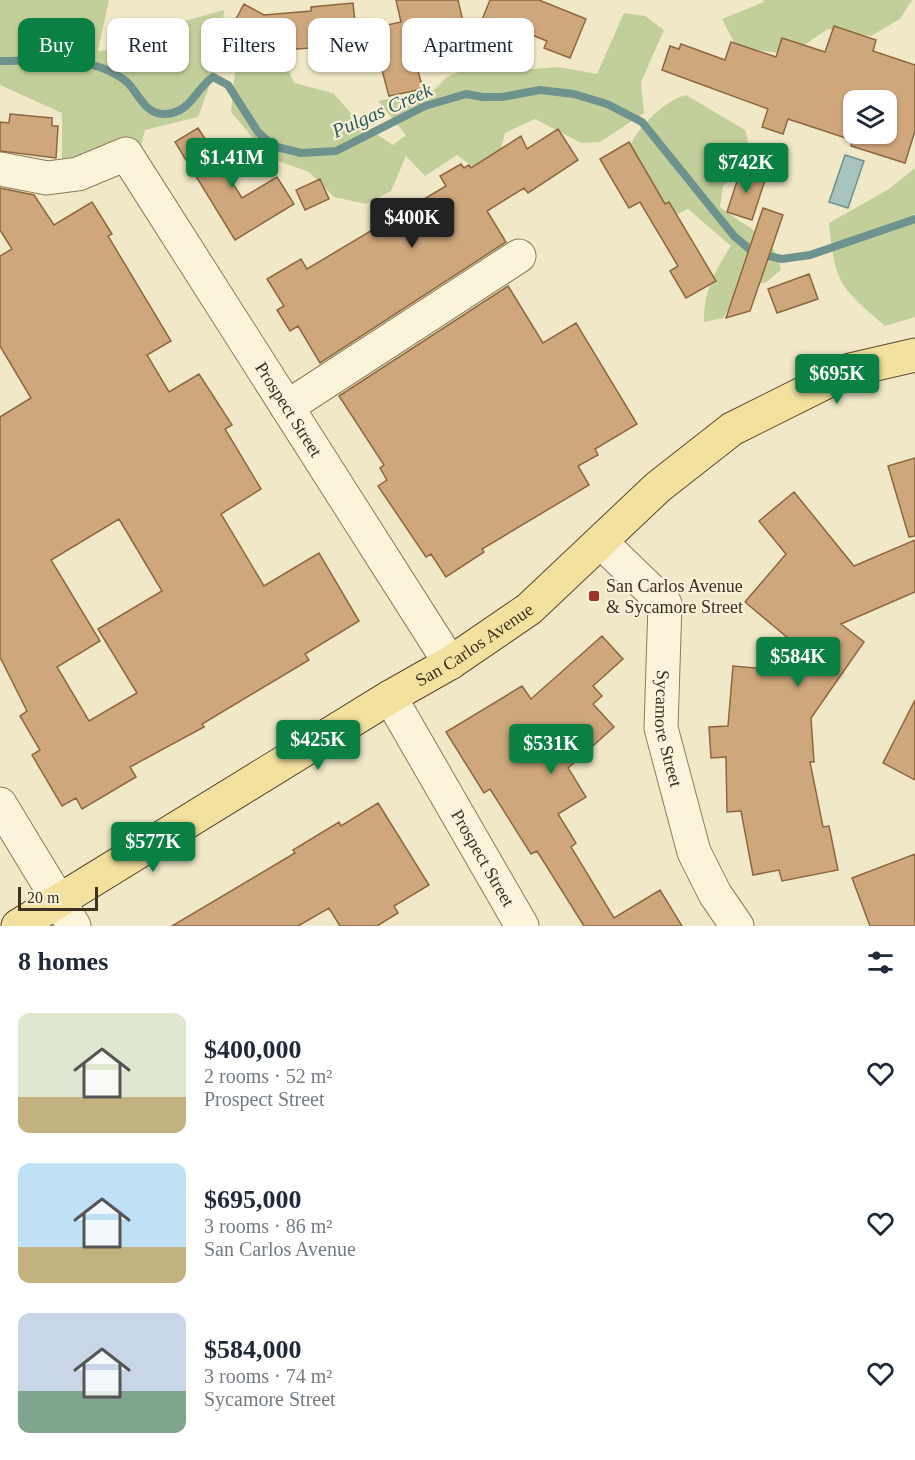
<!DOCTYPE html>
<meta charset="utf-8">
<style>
:root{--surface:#fff;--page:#f6f6f7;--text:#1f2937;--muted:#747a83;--accent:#0b8043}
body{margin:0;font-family:"Times New Roman",serif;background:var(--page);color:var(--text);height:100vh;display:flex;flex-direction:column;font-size:22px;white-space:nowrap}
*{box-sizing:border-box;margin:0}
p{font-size:20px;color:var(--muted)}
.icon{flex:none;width:33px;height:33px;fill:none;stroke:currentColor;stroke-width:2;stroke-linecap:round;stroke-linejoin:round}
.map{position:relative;height:926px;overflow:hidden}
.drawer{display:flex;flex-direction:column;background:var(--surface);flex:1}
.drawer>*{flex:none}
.hud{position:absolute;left:18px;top:18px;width:600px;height:54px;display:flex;gap:12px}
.tools{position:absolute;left:843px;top:90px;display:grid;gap:12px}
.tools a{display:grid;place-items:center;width:54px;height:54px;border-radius:12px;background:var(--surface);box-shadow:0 2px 4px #0004;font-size:30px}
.scale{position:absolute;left:18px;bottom:15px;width:80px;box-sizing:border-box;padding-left:6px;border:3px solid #3d3120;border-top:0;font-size:16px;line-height:21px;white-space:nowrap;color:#3d3120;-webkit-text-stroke:4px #f7f1d7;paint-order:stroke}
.price{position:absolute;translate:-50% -51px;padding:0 14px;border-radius:6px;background:var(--accent);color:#fff;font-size:20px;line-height:39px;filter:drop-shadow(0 2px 3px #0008)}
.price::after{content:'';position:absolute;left:50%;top:36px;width:18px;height:14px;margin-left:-9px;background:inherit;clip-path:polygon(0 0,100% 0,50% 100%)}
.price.on{background:#222;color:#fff}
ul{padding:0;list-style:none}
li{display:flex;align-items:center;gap:18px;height:150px;padding:0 18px}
li span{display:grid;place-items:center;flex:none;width:168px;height:120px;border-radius:12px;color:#555}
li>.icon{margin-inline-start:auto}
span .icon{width:72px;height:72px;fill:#fffc;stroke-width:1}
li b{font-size:26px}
h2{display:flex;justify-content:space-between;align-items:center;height:72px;padding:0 18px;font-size:26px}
.pill{padding:0 21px;border-radius:12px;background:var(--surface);box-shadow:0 2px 4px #0004;font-size:21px;line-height:54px}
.pill.on{background:var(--accent);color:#fff}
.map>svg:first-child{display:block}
.green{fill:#c3cf9a}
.water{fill:#a8c4bf;stroke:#6e938e;stroke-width:1.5}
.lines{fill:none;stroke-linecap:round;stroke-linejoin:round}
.stream{stroke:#6e938e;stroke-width:8}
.building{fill:#cfa77c;stroke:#8d6740;stroke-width:1.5;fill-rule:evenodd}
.minor-casing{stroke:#8d7b5b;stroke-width:35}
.major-casing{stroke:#5b482f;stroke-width:35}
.minor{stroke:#faf4db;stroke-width:33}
.major{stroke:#f3e29f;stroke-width:33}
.poi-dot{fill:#9e3429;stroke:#f7f1d7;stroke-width:2}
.labels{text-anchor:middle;stroke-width:4.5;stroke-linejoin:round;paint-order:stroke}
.street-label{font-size:18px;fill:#3d3120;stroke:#f7f1d7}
.poi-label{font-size:18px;fill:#3d3120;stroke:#f7f1d7;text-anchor:start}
.water-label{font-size:20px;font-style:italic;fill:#2e5b5d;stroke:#f7f1d7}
</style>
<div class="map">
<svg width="915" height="926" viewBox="0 0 915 926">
<rect width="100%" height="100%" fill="#f0e8c7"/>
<path class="green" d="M0 0H109L98 51 151 46 174 24 224 10 221 55 198 117 145 130 139 152 62 163V113L0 85Z
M763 0H912L900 19 871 36 828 29 791 54 737 48 722 19 764 2Z
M624 13 645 16 664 30 641 82 644 113 600 142 581 143 535 119 505 133 492 181 457 155 425 176 406 156 391 191 366 204 334 197 309 172 270 158 231 112 235 71 242 54 284 60 294 83 333 93 359 122 393 145 406 135 378 101 433 91 447 77 475 65 510 71 558 67 597 74Z
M686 95 745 130 752 157 723 186 720 207C744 227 776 236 781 270L765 283 744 282 723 318 704 322C703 292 715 271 731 246L688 209 663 221 626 155C634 131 661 102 686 95Z
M915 168V317L885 326C839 286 835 284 829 223L889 189Z"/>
<path class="water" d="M845 155 864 161 848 208 829 202Z"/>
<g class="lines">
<path class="stream" d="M0 61C37 61 75 55 109 71 115 74 123 78 128 83 139 95 146 115 165 114 191 113 195 89 213 77L228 85 258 132 273 146 301 153 336 151 425 106 466 94 483 97H502L540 90 574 94 607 104 642 122 734 236 754 253 782 259 810 255 915 219"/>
</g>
<path class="building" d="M396 0H458L470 51 416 64 423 89 389 96 377 52 322 56 321 47 262 52 228 34 244 4 264 15 311 11V7L353 3 356 32 401 22Z
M490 0H539L586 19 570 58 544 48 547 41 504 24 497 40 477 32Z
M834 26 876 40 873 51 915 65V131L905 163 851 146 852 140 788 119 783 134 762 127 768 109 662 70 670 46 679 49 681 44 725 60 731 42 776 57 782 38 825 52ZM854 100H886V134H854Z
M10 114 52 118V126H58L56 158 0 151V122L9 123Z
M198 128 242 198 277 177 294 204 235 240 175 142Z
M558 129 578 160 528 193 524 188 487 211 506 242 320 363 298 326 290 331 277 310 284 306 267 279 301 259 307 269 446 186 440 176 461 164 464 168 469 165 471 168 521 136 527 149Z
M629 142 665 204 669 202 716 281 686 298 670 271 678 266 640 202 629 208 600 159Z
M741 169 766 177 752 220 727 212Z
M320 179 329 199 305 210 296 190Z
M0 188 34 195 54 225 92 202 112 234 108 236 171 341 147 355 169 392 199 374 232 425 225 429 261 489 221 514 264 586 319 553 359 621 305 654 309 660 202 724 204 727 130 767 136 777 82 809 76 798 62 806 32 755 40 750 20 716 27 711 0 657V417L31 398 0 346V256L12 249 0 230ZM119 519 162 591 98 629 137 693 89 721 57 667 100 641 51 560Z
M763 208 783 215 750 311 726 318Z
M809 274 818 299 777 313 768 289Z
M508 286 543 343 576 323 637 424 595 449 598 455 578 466 589 485 482 549 484 552 446 577 431 554 426 557 378 486 387 480 380 468 384 465 339 396Z
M915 458V536L909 537 888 466Z
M794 492 854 566 915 540V592L841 624 864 642 811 718 814 762H810L823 827 829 826 838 870 782 881 779 870 753 875 741 811 727 812 726 757 711 758 709 727 728 726 733 666 832 675 745 602 786 554 759 521Z
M602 636 623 659 593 686 602 696 593 704 614 727 568 768 586 797 558 814 576 843 571 847 614 918 660 890 682 926H584L537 851 531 854 490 789 484 793 446 732 522 686 531 699Z
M915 700V780L883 763Z
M378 803 429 885 394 906 398 913 377 926H340L329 908 298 926H172L295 853 293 850 339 822 341 826Z
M915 854V926H870L852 878Z"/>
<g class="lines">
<g class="minor-casing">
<g id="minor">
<path id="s1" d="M0 169 47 178 78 174 126 154 450 663"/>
<path d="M287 407 519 256"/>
<path id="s2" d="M602 543 665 604 661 728 694 852 715 894 737 926"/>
<path id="s3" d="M390 697 522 926"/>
<path d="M0 804 74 926"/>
</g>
</g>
<g class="major-casing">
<g id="major">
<path id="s4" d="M18 926 390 697 450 663 529 609 658 487 732 429 850 370 915 355"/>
</g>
</g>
<use href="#minor" class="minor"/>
<use href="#major" class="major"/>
</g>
<rect class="poi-dot" x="588" y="590" width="12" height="12" rx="3"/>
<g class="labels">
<g class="street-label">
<text dy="6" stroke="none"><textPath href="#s1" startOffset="434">Prospect Street</textPath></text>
<text dy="6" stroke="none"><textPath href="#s4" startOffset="536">San Carlos Avenue</textPath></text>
<text dy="6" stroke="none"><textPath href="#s2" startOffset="213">Sycamore Street</textPath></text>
<text dy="6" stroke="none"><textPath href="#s3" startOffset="186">Prospect Street</textPath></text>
</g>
<g class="poi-label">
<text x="606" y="592">San Carlos Avenue<tspan x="606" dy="21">&amp; Sycamore Street</tspan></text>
</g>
<g class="water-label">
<text transform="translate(382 110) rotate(-24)" y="7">Pulgas Creek</text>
</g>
</g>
</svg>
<div class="tools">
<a><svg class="icon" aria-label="layers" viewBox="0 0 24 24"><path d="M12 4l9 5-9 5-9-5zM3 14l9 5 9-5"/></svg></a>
</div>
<div class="scale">20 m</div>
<b class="price" style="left:232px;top:189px">$1.41M</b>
<b class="price" style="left:746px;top:194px">$742K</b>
<b class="price on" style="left:412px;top:249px">$400K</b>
<b class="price" style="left:837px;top:405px">$695K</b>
<b class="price" style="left:798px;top:688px">$584K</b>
<b class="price" style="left:318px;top:771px">$425K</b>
<b class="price" style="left:551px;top:775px">$531K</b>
<b class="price" style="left:153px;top:873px">$577K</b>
<div class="hud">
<a class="pill on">Buy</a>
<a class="pill">Rent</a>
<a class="pill">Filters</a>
<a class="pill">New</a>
<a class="pill">Apartment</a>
</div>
</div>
<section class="drawer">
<h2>8 homes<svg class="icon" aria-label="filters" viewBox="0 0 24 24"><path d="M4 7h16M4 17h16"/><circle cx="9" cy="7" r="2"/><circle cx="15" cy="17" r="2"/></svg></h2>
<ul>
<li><span style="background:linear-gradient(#dfe7d0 70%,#c2b280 0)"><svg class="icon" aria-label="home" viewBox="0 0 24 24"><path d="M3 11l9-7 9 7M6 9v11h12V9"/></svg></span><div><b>$400,000</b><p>2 rooms · 52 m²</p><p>Prospect Street</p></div><svg class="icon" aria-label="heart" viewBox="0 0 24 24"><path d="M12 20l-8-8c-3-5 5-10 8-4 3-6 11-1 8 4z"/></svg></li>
<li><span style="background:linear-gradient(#bfe0f5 70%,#c2b280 0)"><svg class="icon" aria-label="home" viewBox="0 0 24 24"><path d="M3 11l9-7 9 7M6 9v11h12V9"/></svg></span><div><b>$695,000</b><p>3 rooms · 86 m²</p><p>San Carlos Avenue</p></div><svg class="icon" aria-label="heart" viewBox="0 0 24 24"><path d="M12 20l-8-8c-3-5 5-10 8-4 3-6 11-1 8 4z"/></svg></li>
<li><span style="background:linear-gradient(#c9d6e8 65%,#7fa58c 0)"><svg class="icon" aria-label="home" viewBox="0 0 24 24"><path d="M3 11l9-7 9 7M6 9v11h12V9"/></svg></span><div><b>$584,000</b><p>3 rooms · 74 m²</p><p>Sycamore Street</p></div><svg class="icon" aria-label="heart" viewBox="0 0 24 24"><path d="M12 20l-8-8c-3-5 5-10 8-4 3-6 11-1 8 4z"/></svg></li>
</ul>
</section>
